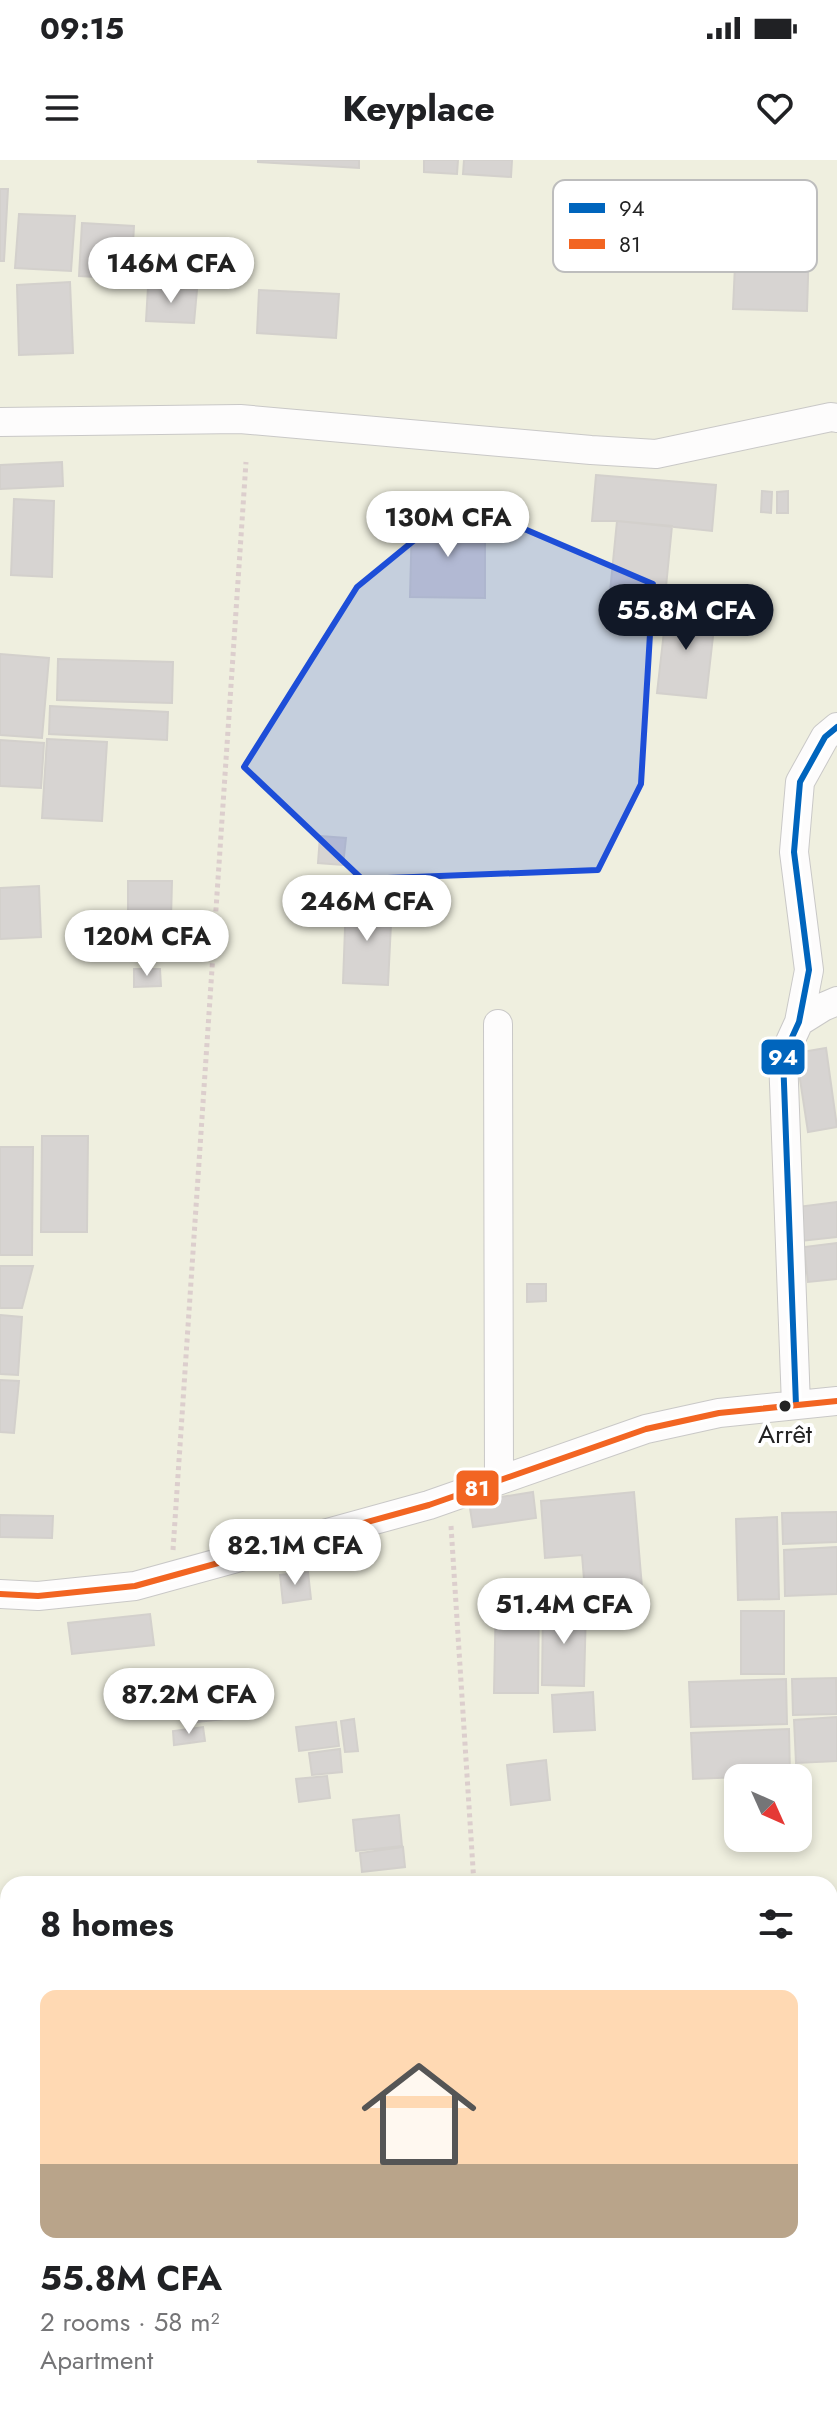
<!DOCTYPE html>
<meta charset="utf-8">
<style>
:root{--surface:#fff;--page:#f6f6f6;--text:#202124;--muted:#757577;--line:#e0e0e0;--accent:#111827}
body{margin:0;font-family:Jost,sans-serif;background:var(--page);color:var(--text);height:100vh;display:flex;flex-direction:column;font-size:30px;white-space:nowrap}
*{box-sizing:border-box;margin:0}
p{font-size:26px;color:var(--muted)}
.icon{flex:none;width:44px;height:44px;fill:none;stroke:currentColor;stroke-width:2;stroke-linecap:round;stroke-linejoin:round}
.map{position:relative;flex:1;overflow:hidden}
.sheet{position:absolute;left:0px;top:1716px;width:838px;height:538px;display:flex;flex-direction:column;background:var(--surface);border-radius:24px 24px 0 0;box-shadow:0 4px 12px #0003}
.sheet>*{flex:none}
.needle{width:52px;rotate:135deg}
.controls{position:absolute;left:724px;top:1604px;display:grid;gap:16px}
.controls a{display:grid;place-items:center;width:88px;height:88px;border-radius:16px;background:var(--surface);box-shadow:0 4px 12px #0003;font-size:40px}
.price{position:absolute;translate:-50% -68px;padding:0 18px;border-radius:28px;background:#fff;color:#222;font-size:26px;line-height:52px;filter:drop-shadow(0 2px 4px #0008)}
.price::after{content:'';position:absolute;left:50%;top:48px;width:24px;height:18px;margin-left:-12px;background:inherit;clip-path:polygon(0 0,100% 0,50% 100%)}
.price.selected{background:var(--accent);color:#fff}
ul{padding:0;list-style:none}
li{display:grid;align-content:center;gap:16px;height:424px;padding:0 40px}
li+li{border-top:2px solid var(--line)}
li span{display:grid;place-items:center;height:248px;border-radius:16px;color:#555}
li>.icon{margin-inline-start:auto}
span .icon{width:144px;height:144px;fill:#fffc;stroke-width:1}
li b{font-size:34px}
h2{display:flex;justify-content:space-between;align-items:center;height:96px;padding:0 40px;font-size:34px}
.status{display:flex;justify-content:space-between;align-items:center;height:56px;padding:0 40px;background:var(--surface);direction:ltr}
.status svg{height:22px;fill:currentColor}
header{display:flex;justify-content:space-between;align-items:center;height:104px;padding:0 40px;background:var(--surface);font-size:36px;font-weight:700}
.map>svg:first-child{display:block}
.farmland{fill:#efefdf;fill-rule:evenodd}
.building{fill:#d7d4d2;stroke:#d3d0cc;stroke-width:2}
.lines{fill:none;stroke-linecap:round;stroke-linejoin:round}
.minor-casing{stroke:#c9c8c7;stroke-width:30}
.path{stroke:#dccecd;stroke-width:5;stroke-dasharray:4 4;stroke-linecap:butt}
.minor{stroke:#fdfcfc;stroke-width:28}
.bus-1-casing{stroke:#fff;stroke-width:12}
.bus-2-casing{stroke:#fff;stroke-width:12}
.bus-1{stroke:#0065bd;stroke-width:6}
.bus-2{stroke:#f26522;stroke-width:6}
.marked{fill:#1d4ed8;fill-opacity:0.2;stroke:#1d4ed8;stroke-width:6;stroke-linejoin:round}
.bus-dot{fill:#222;stroke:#fff;stroke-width:3}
.labels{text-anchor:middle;stroke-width:8;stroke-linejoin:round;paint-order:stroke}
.bus-label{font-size:26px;fill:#222;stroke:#fff}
.key{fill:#fff;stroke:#bdbdbd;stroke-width:2}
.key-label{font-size:22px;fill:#222}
.line-badge{stroke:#fff;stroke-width:3}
.badge-label{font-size:22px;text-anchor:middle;font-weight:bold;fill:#fff}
</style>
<div class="status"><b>09:15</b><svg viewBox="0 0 49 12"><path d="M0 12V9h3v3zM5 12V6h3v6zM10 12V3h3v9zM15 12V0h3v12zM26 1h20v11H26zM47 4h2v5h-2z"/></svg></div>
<header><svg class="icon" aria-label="menu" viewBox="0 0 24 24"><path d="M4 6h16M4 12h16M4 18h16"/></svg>Keyplace<svg class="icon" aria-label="heart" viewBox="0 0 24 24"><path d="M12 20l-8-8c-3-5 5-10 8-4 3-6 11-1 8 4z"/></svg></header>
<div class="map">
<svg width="837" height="2253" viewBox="0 0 837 2253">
<rect width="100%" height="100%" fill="#f0eeeb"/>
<path class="farmland" d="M0 0H837V2253H0ZM738 1618H798V1678H738ZM8 1724H830V2246H8Z"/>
<path class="building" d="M258 0H359V8L258 2Z
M424 0H458L457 14 424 12Z
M464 0H512L511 17 463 14Z
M0 29H8L4 101H0Z
M19 54 75 56 71 111 15 108Z
M82 63 134 66 131 119 79 116Z
M736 83 809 85 807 151 733 149Z
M70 122 73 193 19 195 17 125Z
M148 127 197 130 194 163 146 161Z
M259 130 339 134 336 178 257 173Z
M62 302 63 326 0 329V305Z
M596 315 716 325 712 371 617 361H592Z
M762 331 772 332 771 353 761 352Z
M788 331V353H777V332Z
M14 339 54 341 52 417 11 415Z
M412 360H476L475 367H485V438L410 437Z
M617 361 672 366 664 447 609 442Z
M667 445 716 450 706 538 657 533Z
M0 494 49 498 42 578 0 575Z
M58 499 173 502 172 543 57 540Z
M50 546 168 552 167 580 49 574Z
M47 579 107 582 102 661 42 658Z
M0 580 44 583 41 628 0 626Z
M320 676 346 678 343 705 318 703Z
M128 721H172L171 759H128Z
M39 726 41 777 0 779V728Z
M346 741 392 743 388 825 343 823Z
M134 809H160L161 826 134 827Z
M826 888 837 967 808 972 796 893Z
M42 976H88L87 1072H41Z
M0 987H33L32 1095H0Z
M837 1042V1077L801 1081 797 1047Z
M837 1083V1119L808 1122 804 1087Z
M0 1106H33L22 1148H0Z
M527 1124H546V1141L527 1142Z
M0 1155 22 1157 18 1215 0 1214Z
M0 1220 19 1221 14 1273 0 1272Z
M533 1332 536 1358 473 1367 469 1342Z
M634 1332 643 1439 586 1444 582 1395 545 1398 541 1341Z
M837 1352V1382L783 1384 782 1353Z
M0 1355 53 1356 52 1378 0 1377Z
M777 1357 779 1439 738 1440 736 1359Z
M837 1387V1434L785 1436 784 1390Z
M308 1412 311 1439 283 1443 280 1415Z
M496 1434 539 1435 538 1533H494Z
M543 1447 586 1448 584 1526 542 1525Z
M741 1451H784V1514H741Z
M150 1454 154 1485 72 1494 68 1463Z
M836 1518 837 1554 793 1555 792 1519Z
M786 1519 787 1564 691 1567 689 1522Z
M593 1532 595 1570 554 1572 552 1535Z
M231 1544 233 1558 188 1563 186 1549Z
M837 1557V1601L796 1603 794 1560Z
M354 1559 358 1591 345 1592 341 1561Z
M336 1562 339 1586 299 1591 296 1567Z
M203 1567 205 1581 174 1585 173 1571Z
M789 1569 790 1615 693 1619 691 1573Z
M340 1589 342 1612 312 1615 309 1593Z
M546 1600 550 1640 511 1645 507 1605Z
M327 1616 330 1638 299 1642 296 1619Z
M399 1655 402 1686 356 1691 353 1660Z
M403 1687 405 1707 362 1712 360 1693Z"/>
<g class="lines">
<g class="minor-casing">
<path id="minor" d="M0 262 240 259 591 290 656 294 831 257 837 258
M799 862 823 847 837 841
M498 864 499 1320
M796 1245 783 897 799 862 809 810 794 692 800 622 825 577 837 567
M0 1434 38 1436 135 1426 429 1345 646 1269 719 1253 837 1241"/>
</g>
<path class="path" d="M451 1366 474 1724
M173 1390 246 302"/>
<use href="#minor" class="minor"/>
<g class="bus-1-casing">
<path id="bus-1" d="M796 1245 783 897 799 862 809 810 794 692 800 622 825 577 837 567"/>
</g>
<g class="bus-2-casing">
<path id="bus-2" d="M0 1434 38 1436 135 1426 429 1345 646 1269 719 1253 837 1241"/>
</g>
<use href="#bus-1" class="bus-1"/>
<use href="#bus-2" class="bus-2"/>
</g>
<path class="marked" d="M461 342 653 424 641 624 598 710 362 719 244 607 357 427Z"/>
<circle class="bus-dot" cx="785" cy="1246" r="7"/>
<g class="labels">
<g class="bus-label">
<text x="785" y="1283">Arrêt</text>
</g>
</g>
<rect x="553" y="20" width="264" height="92" rx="12" class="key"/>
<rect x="569" y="43" width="36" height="10" fill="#0065bd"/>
<rect x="569" y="79" width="36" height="10" fill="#f26522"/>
<g class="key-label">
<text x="619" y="56">94</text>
<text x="619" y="92">81</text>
</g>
<g class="line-badge">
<rect x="760" y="878" width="46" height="38" rx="8" fill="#0065bd"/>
<rect x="455" y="1309" width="45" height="38" rx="8" fill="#f26522"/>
</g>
<g class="badge-label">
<text x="783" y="905">94</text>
<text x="477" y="1336">81</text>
</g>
</svg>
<div class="controls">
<a><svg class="needle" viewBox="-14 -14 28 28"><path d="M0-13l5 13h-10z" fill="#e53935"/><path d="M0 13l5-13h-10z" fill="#757577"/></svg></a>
</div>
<b class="price" style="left:171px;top:145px">146M CFA</b>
<b class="price" style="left:448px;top:399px">130M CFA</b>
<b class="price selected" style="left:686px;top:492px">55.8M CFA</b>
<b class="price" style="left:367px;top:783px">246M CFA</b>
<b class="price" style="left:147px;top:818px">120M CFA</b>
<b class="price" style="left:295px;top:1427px">82.1M CFA</b>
<b class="price" style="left:564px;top:1486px">51.4M CFA</b>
<b class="price" style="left:189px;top:1576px">87.2M CFA</b>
<section class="sheet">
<h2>8 homes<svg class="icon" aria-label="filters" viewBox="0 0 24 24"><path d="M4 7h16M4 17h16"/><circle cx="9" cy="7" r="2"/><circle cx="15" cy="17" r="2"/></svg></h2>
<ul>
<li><span style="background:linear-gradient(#ffd9b3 70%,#b9a48a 0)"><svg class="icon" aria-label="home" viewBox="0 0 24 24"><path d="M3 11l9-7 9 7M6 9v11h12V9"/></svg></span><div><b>55.8M CFA</b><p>2 rooms · 58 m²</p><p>Apartment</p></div></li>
</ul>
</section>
</div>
